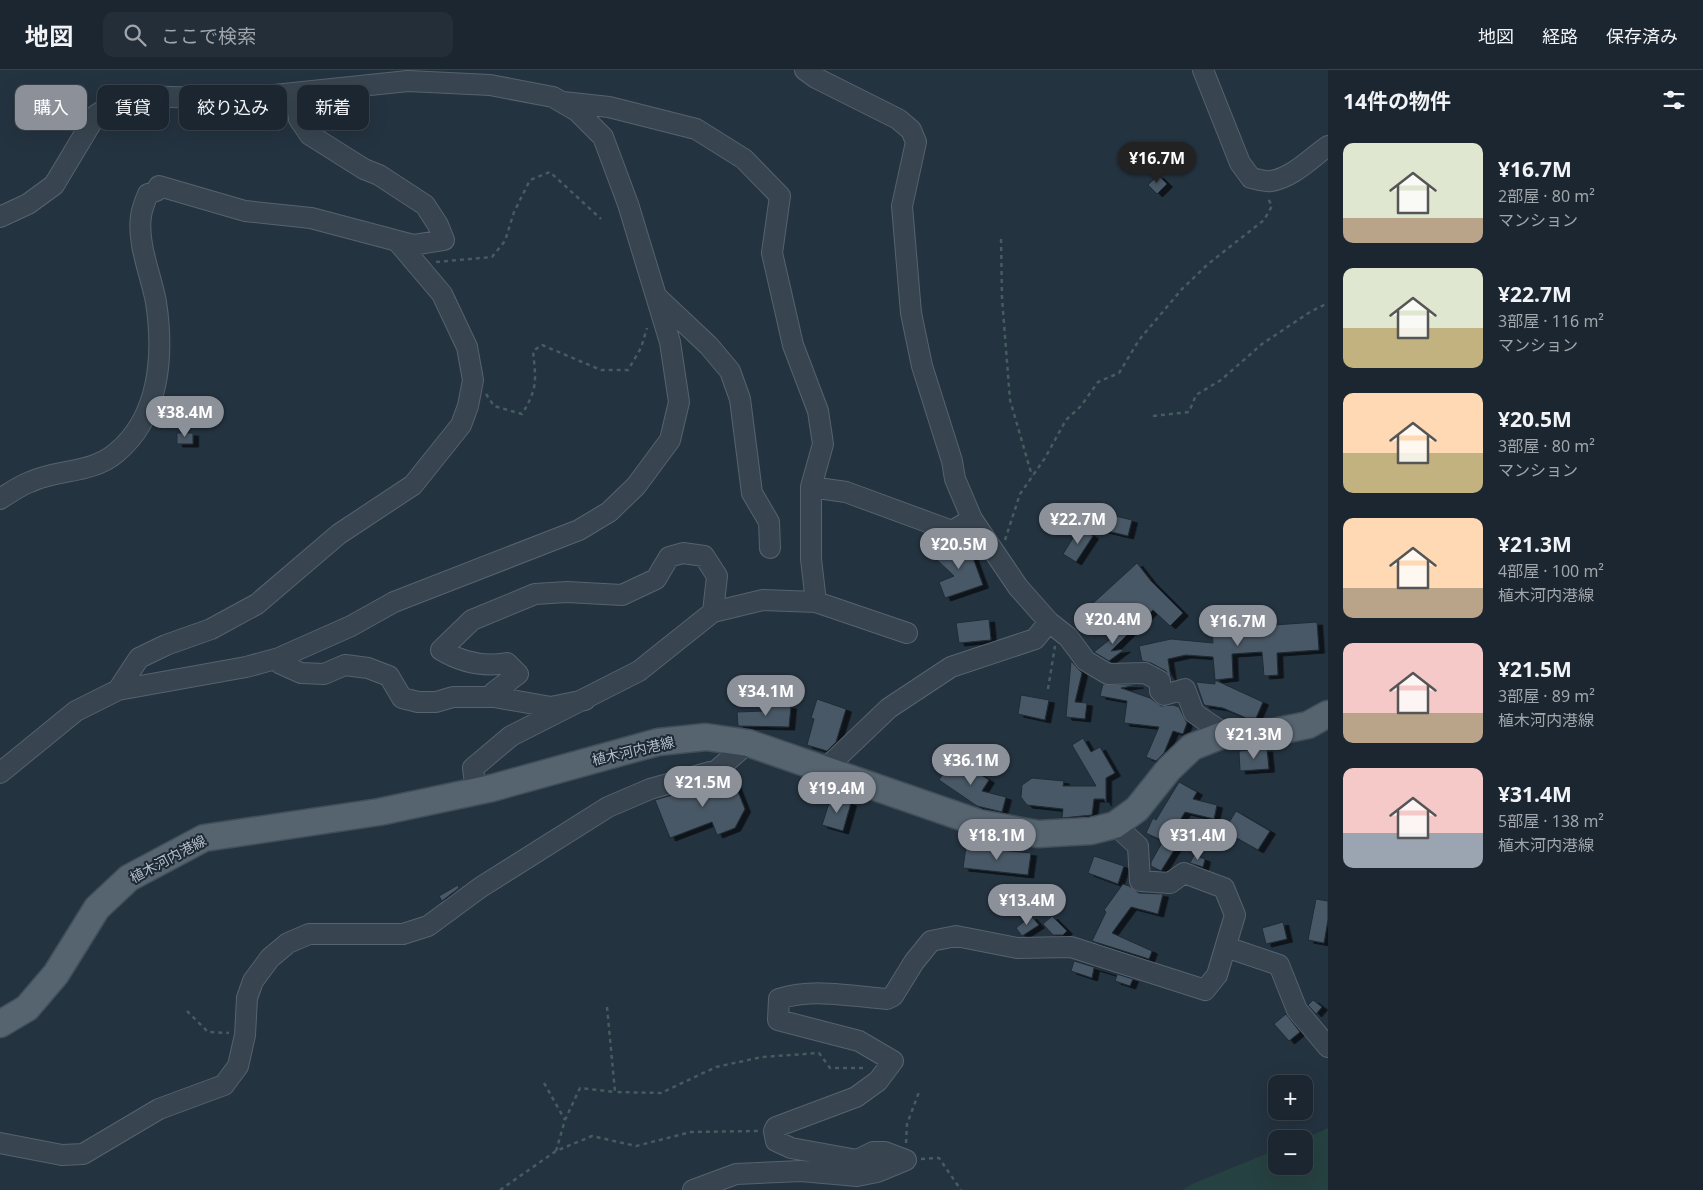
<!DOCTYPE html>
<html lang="ja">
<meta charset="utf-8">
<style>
:root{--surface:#1b2630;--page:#242e38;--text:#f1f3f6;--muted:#a0a5ab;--line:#39434c;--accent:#8c9099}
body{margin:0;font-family:"Noto Sans","Noto Sans JP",sans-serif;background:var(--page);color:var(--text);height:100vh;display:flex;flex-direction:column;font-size:19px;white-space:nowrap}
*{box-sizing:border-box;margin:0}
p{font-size:16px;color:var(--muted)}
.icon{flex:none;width:28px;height:28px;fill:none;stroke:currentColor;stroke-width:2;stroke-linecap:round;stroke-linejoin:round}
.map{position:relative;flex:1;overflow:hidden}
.panel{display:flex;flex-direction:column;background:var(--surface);width:375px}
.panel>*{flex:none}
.banner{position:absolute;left:15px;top:15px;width:475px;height:45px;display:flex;gap:10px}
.buttons{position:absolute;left:1268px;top:1005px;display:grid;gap:10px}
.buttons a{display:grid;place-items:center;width:45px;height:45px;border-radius:10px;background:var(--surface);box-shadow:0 5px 20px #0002,0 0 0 1px var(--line);font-size:25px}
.price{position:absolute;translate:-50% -42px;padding:0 11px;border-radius:18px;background:var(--accent);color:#fff;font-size:16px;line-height:32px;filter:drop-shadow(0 1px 2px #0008)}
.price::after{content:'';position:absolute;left:50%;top:30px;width:15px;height:11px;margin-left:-8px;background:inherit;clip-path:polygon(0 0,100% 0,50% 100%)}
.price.on{background:#222;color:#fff}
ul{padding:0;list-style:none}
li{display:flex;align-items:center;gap:15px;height:125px;padding:0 15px}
li span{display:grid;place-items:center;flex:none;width:140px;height:100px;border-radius:10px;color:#555}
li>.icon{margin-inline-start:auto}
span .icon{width:60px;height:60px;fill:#fffc;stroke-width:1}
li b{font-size:21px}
h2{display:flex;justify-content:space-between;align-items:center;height:60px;padding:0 15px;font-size:21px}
.tag{padding:0 18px;border-radius:10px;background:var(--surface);box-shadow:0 5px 20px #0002,0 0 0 1px var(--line);font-size:18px;line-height:45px}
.tag.on{background:var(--accent);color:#fff}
header{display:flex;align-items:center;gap:30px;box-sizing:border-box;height:70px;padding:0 25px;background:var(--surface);border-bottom:1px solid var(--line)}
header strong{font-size:24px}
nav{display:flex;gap:28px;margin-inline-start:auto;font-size:18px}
.search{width:350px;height:45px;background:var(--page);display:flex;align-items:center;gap:12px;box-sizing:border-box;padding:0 18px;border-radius:10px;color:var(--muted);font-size:19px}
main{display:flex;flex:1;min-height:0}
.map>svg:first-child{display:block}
.green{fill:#264141}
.building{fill:#485966;stroke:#1f2c37;filter:url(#shadow)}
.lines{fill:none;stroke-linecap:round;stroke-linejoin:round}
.minor-casing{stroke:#56626e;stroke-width:22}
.major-casing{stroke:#424e59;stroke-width:29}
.path{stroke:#445d5e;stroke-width:2.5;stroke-dasharray:4 4;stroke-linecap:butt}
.minor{stroke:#384550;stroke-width:20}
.major{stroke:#566470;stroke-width:26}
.labels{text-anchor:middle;stroke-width:4;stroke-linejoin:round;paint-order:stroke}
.street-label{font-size:14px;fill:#b5bfcb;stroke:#1d2a35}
</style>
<header>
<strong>地図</strong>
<div class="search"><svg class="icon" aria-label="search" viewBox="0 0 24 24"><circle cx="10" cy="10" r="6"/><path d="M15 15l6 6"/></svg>ここで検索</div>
<nav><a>地図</a><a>経路</a><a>保存済み</a></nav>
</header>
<main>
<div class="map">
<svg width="1328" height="1120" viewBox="0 0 1328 1120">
<defs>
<filter id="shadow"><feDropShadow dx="5.5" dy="3" stdDeviation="0" flood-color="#0009"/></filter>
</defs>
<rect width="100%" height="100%" fill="#243340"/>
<path class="green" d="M1328 1058V1120H1182L1192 1114 1276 1080V1096H1304L1303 1069Z"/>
<path class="building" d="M1158 105 1167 114 1157 124 1148 115Z
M177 363H193V374H177Z
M1099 442 1132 450 1128 466 1095 458Z
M1080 457 1093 466 1076 492 1063 484Z
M958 471 972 485 983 515 945 528 939 512 954 506 936 489 952 473Z
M1137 493 1151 511 1183 543 1170 556 1153 540 1136 556 1120 540 1104 550 1091 535Z
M989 549 991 570 959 573 956 553Z
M1317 552 1319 580 1277 583 1278 605 1264 606 1262 582 1232 584 1233 608 1215 610 1213 587 1186 585 1168 589 1171 609 1166 601 1151 593 1142 591 1139 576 1171 569 1213 573 1212 562 1260 560V556Z
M1127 556 1131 561 1111 581 1125 579 1109 591 1094 582Z
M1071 591 1082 603 1075 632 1087 633 1085 649 1066 647Z
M1215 610 1263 632 1256 648H1246L1223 638 1204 635 1196 612 1215 614Z
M1103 614 1138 615 1121 618 1150 628 1161 636 1173 635 1179 637 1187 653 1183 664 1173 661 1164 683 1156 691 1146 687 1159 657 1124 653 1127 631 1100 626Z
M1021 625 1049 630 1045 650 1018 644Z
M817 629 846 639 836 672 827 681 807 675 814 649 811 648Z
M764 634 791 636 789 657 738 656 737 642 764 641Z
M1083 668 1091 682 1100 677 1115 703 1106 708V733L1104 729H1094L1092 745 1062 748 1063 739 1027 735 1021 727 1022 715 1032 708 1064 711 1063 716H1096L1072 675Z
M1267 679 1269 699 1240 701 1239 681Z
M954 687 989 710 982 721 1006 727 1002 742 977 736 939 710Z
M731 704 745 739 735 758 717 765 712 752 670 768 655 730 720 711Z
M1179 712 1197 722 1193 729 1217 735 1214 749 1185 742 1173 762 1183 767 1178 778 1176 777 1161 801 1151 796V792L1163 771 1146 763 1153 748 1156 750Z
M831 727 851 733 843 761 822 755Z
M1236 741 1270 761 1258 780 1224 761Z
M966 777 1031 783 1028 805 963 798Z
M1194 785 1205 789 1203 797 1190 793Z
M1094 786 1124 796 1118 814 1088 803Z
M1123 814 1129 816 1139 823 1163 824 1158 844 1131 837 1112 863 1152 881 1149 889 1092 871 1106 842 1104 840Z
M458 815 459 818 442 831 439 826Z
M1316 829 1328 831V850L1324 873 1308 870Z
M1031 846 1039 855 1022 866 1016 858Z
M1052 846 1067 861 1063 865H1053L1043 854Z
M1283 852 1287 869 1266 874 1262 858Z
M1074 891 1133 909 1130 916 1115 911 1117 905 1094 898 1092 908 1071 901Z
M1313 930 1322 937 1316 944 1308 935Z
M1286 944 1300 962 1289 971 1274 954Z"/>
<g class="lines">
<g class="minor-casing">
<path id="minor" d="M805 0 816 8 898 49 911 60 916 72 902 136 911 243 922 296 952 391 955 409 972 449 1018 517 1049 552 1068 567 1086 591 1108 604 1145 603 1160 611V621L1164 625 1185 619 1194 643 1225 664
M1203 0 1240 93 1251 108C1257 109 1265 112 1271 111 1292 108 1311 88 1328 76
M563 32 609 37 696 59 744 89 780 126 772 183 793 275 818 341 823 374 811 417V489L816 532
M0 147 28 134 54 115 96 45 124 28 139 26 236 29 408 11 490 15 553 27 577 41 603 67 628 134 670 272 679 332 670 370 636 416 609 442 579 460 394 532 351 556 279 588 246 597 118 620 76 641 0 703
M658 228 709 276 730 301 740 329 752 423 769 452 770 478
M811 417 846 422 952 461 972 449
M0 429C10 423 19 416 30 412 57 399 91 404 116 383 160 347 164 285 156 232 151 205 137 174 141 146 142 139 145 131 148 124L156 121 159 116 245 141 311 148 413 175 444 170 438 155 425 135 379 105 364 99 310 65 299 49 295 23
M279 588 281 594 301 603 324 604 345 595 368 598 389 606 402 628 418 632H436L453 627H494
M118 620 139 588 166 575 211 559 257 534 339 464 413 415 461 355 468 336 473 310 467 277 442 224 397 171
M585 630 551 637 494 627V622L518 604 507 593C484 597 461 592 441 580L472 550 535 524 567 522 622 525 656 509 669 487 683 483 704 486 717 506 713 542
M824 700 889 638 951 597 1035 569 1049 552
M476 721 473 698 511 666 639 601 713 542 763 530 816 532 907 563
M1226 877 1279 895 1297 940 1328 977
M0 1073 62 1085 83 1084 159 1039 224 1015 238 996 245 965 247 928 253 911 270 888 288 873 309 864H403L428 856 481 817 608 737 650 719 717 700 748 673
M693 1120 736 1104 801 1101 857 1106 877 1102 906 1090 885 1082H873L857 1090 791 1078 776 1071 774 1061 776 1057 856 1027 878 1011 893 991 859 971 778 950 779 929C813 918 852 926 887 929L893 926 914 892 931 871 956 866 1017 878 1071 877 1205 920 1217 905 1235 845 1224 818 1184 803 1170 813 1140 811 1138 776 1115 755"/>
</g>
<g class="major-casing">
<path id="major" d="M0 954 27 938 56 904 97 838 129 808 204 768 379 742 492 718 658 672 706 667 748 673 979 753 1038 764 1091 761 1115 755 1137 739 1169 699 1192 677 1225 664 1273 662 1308 655 1328 644"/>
</g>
<path class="path" d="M1001 169 1002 228 1010 330 1032 406
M436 192 492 187 505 171 514 142 530 110 550 102 601 149
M486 324 494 336 522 344C538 318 536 310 533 281L542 275 601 300H628L641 278 647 258
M1153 346 1189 342 1196 325 1221 310 1262 274 1310 242 1328 233
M1005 470 1020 424 1045 388 1066 350 1081 336 1098 312 1119 303 1139 270 1182 219 1208 194 1264 150 1272 136 1267 127
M1048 619 1055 576
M607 937 615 1022 661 1023 716 997 762 987 819 983 830 998H866
M187 941 208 962 229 963
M544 1013 565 1050
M906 1073 907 1054 919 1022
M556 1081 565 1050 580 1018 615 1022
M921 1089 939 1088 961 1120
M500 1120 556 1081 592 1066 636 1076 691 1062 758 1061"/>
<use href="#minor" class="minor"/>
<use href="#major" class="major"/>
</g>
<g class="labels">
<g class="street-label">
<text transform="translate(633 681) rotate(-13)" y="5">植木河内港線</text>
<text transform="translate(168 789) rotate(-28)" y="5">植木河内港線</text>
</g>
</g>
</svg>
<div class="buttons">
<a>+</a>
<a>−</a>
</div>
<b class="price on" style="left:1157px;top:114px">¥16.7M</b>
<b class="price" style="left:185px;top:368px">¥38.4M</b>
<b class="price" style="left:1078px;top:475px">¥22.7M</b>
<b class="price" style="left:959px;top:500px">¥20.5M</b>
<b class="price" style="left:1113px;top:575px">¥20.4M</b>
<b class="price" style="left:1238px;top:577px">¥16.7M</b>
<b class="price" style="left:766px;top:647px">¥34.1M</b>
<b class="price" style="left:1254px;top:690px">¥21.3M</b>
<b class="price" style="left:971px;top:716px">¥36.1M</b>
<b class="price" style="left:703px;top:738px">¥21.5M</b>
<b class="price" style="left:837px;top:744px">¥19.4M</b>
<b class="price" style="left:997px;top:791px">¥18.1M</b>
<b class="price" style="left:1198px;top:791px">¥31.4M</b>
<b class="price" style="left:1027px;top:856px">¥13.4M</b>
<div class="banner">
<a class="tag on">購入</a>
<a class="tag">賃貸</a>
<a class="tag">絞り込み</a>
<a class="tag">新着</a>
</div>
</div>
<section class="panel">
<h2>14件の物件<svg class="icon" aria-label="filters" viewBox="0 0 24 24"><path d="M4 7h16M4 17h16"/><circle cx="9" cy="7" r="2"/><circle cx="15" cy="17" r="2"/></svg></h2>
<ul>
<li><span style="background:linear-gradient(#dfe7d0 75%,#b9a48a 0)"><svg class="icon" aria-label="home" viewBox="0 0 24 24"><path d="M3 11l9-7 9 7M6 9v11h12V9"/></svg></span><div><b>¥16.7M</b><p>2部屋 · 80 m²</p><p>マンション</p></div></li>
<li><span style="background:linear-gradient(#dfe7d0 60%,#c2b280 0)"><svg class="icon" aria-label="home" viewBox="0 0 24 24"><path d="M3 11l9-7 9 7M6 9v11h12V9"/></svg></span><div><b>¥22.7M</b><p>3部屋 · 116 m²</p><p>マンション</p></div></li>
<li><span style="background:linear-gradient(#ffd9b3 60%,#c2b280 0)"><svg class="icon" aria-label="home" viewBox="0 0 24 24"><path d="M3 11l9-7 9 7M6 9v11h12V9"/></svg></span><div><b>¥20.5M</b><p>3部屋 · 80 m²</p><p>マンション</p></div></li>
<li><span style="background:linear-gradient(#ffd9b3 70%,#b9a48a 0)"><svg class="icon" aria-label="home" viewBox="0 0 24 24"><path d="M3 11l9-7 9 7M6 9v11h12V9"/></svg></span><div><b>¥21.3M</b><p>4部屋 · 100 m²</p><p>植木河内港線</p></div></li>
<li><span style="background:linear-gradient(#f6c9c9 70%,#b9a48a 0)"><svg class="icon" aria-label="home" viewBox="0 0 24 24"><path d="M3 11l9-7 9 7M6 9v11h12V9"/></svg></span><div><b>¥21.5M</b><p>3部屋 · 89 m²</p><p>植木河内港線</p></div></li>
<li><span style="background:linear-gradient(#f6c9c9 65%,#9aa5b1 0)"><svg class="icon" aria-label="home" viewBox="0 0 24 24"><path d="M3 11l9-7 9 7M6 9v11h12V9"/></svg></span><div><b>¥31.4M</b><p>5部屋 · 138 m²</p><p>植木河内港線</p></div></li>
</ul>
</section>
</main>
